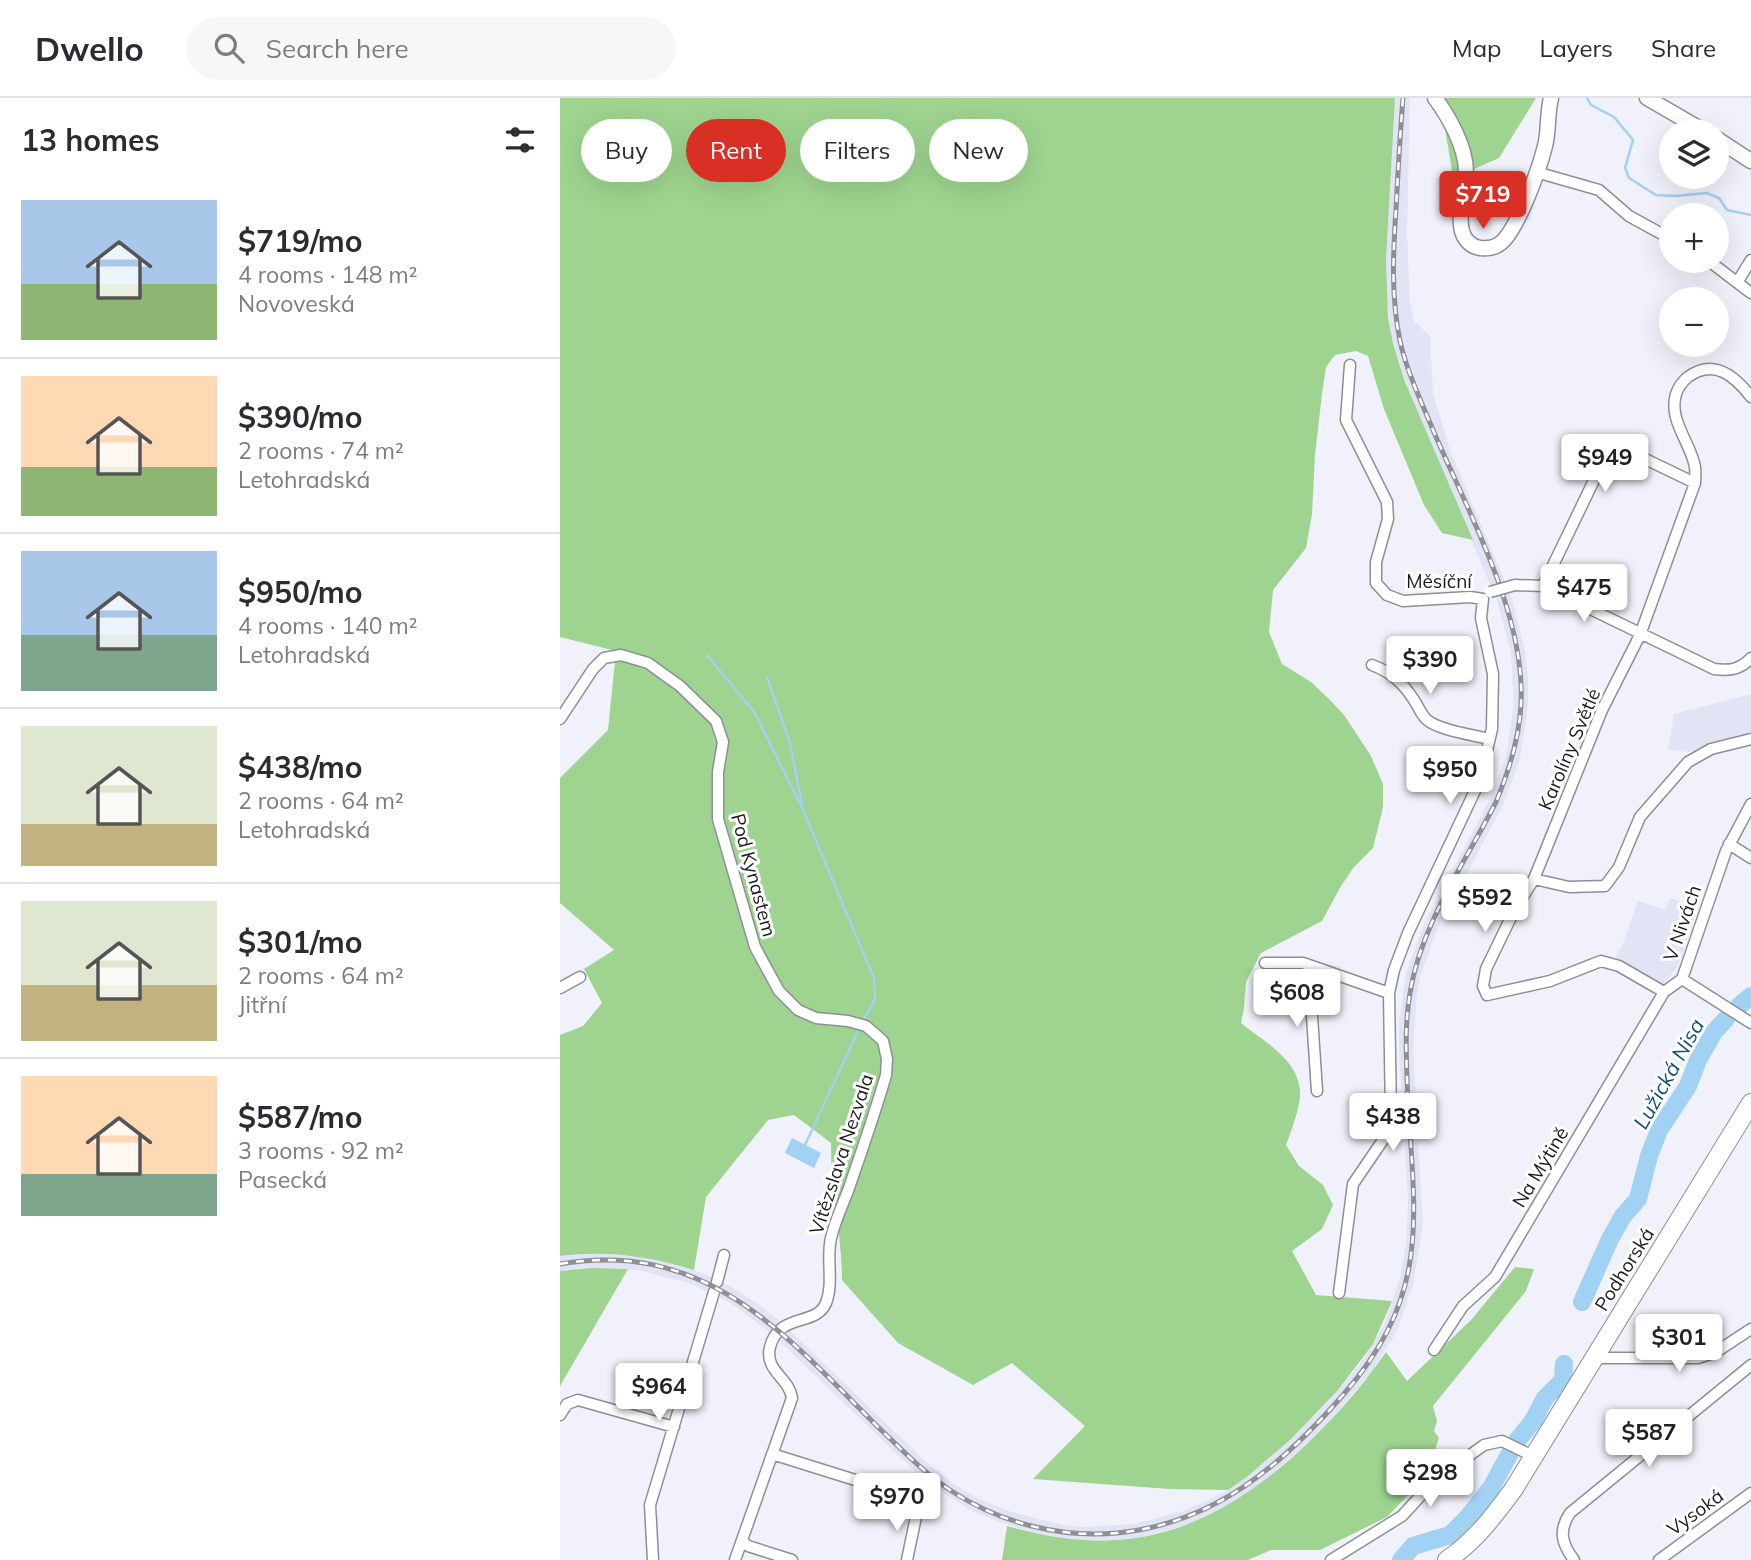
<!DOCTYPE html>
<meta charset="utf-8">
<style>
:root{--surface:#fff;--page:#f7f7f7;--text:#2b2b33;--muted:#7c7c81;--line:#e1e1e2;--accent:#d93025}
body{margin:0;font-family:Mulish,sans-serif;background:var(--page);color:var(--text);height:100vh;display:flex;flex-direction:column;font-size:26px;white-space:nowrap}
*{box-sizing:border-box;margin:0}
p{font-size:23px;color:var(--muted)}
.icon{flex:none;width:38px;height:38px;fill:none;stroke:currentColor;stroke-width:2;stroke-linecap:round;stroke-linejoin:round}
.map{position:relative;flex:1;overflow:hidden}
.side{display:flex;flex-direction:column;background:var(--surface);width:560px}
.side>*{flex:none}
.banner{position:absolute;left:21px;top:21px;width:665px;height:63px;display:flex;gap:14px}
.controls{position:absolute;left:1099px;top:21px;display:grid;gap:14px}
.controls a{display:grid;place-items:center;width:70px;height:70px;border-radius:50%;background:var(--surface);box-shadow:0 7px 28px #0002;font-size:35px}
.price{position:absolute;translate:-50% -60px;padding:0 16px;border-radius:7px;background:#fff;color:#222;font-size:23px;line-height:46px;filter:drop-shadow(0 2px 4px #0008)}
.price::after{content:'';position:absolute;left:50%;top:42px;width:21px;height:16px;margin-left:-10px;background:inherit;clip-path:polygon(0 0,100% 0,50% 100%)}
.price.on{background:var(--accent);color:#fff}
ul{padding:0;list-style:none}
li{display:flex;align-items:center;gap:21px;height:175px;padding:0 21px}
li+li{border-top:2px solid var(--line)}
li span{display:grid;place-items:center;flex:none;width:196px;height:140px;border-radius:0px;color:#555}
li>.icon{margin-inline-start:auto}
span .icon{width:84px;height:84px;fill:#fffc;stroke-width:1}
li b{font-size:30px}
h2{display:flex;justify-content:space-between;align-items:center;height:84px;padding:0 21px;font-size:30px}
.tag{padding:0 24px;border-radius:32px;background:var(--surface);box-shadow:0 7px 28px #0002;font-size:24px;line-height:63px}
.tag.on{background:var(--accent);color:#fff}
header{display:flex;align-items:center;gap:42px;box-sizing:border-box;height:98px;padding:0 35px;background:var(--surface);border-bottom:2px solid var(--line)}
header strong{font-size:33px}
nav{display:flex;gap:38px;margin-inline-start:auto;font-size:24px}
.search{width:490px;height:63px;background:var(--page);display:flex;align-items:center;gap:18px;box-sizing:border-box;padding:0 24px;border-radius:38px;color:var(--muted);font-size:26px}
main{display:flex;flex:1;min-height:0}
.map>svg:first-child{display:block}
.built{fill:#e1e4f4}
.green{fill:#9ed48f}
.water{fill:#a1d1f3}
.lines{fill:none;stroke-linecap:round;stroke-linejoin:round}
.stream{stroke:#a1d1f3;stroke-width:2.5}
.river{stroke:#a1d1f3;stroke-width:18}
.minor-casing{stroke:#8d8f97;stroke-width:13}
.tertiary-casing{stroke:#8d8f97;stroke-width:17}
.primary-casing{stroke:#8d8f97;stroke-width:20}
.minor{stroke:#fff;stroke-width:10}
.tertiary{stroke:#fff;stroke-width:14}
.primary{stroke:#fff;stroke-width:18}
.rail-casing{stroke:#8f8f96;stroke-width:5}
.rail{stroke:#fff;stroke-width:2.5;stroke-dasharray:8;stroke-linecap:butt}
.minor-bridge-casing{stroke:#8d8f97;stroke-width:13;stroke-linecap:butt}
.minor-bridge{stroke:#fff;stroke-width:10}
.labels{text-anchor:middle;stroke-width:6;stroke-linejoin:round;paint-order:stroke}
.street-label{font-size:19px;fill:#1a1a1d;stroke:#fff}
.water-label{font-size:21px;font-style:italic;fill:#0e5175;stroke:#fff}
</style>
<header>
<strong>Dwello</strong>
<div class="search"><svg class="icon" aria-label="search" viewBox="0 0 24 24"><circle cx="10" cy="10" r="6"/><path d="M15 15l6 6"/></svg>Search here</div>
<nav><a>Map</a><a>Layers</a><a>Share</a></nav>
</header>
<main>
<section class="side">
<h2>13 homes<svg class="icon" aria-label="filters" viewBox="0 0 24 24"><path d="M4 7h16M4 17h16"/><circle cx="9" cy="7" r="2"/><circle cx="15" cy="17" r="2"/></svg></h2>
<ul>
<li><span style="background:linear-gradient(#a9c7e8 60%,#8fb573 0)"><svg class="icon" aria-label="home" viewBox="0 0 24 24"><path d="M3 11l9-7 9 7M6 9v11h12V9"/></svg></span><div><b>$719/mo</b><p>4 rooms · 148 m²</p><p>Novoveská</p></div></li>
<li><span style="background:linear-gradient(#ffd9b3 65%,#8fb573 0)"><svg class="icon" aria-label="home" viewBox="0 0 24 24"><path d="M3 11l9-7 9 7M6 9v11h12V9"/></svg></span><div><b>$390/mo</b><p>2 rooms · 74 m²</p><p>Letohradská</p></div></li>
<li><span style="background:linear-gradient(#a9c7e8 60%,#7fa58c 0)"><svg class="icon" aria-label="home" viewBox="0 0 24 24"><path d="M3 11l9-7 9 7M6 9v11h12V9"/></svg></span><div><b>$950/mo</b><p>4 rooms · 140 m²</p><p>Letohradská</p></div></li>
<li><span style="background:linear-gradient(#dfe7d0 70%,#c2b280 0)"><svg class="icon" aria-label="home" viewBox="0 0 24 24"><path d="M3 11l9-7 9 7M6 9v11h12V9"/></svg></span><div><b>$438/mo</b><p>2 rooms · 64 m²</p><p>Letohradská</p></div></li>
<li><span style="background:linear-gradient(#dfe7d0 60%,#c2b280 0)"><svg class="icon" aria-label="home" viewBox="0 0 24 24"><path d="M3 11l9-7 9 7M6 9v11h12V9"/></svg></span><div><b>$301/mo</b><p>2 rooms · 64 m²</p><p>Jitřní</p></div></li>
<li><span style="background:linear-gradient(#ffd9b3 70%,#7fa58c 0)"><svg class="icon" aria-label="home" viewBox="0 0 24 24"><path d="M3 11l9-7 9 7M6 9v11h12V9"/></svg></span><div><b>$587/mo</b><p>3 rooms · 92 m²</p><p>Pasecká</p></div></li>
</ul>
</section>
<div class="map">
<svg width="1191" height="1462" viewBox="0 0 1191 1462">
<rect width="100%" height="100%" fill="#f0f1fa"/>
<path class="built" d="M835 0H850L847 136 850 205 854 223 870 238 873 295 891 355 951 498 965 553 968 579V608L960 661 943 707 877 832 860 879 857 895 853 951 863 1126 853 1187 837 1233 811 1275 763 1330 741 1351 697 1389 675 1404 628 1427 577 1440 523 1444 474 1436 413 1414 364 1382 214 1238 171 1205 129 1185 77 1172 32 1170 0 1173V1158L32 1155 79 1158 134 1172 161 1183 198 1206 224 1227 365 1363 394 1386 419 1401 452 1414 503 1427 524 1429 574 1426 623 1413 644 1404 668 1392 709 1360 778 1292 800 1266 824 1227 839 1183 846 1147 848 1103 839 951V924L846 875 864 826 930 701 937 682 946 657 954 607 951 555 937 503 851 299 833 246 827 206 826 162Z
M1191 596V638L1129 654 1108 652 1114 616Z
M1110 800 1138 810 1118 868 1101 889 1055 861 1062 848 1078 803 1105 812Z"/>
<path class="green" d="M0 0H835L826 162 828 219 833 246 845 284 913 442 882 435 864 407 824 311 808 258 796 253 775 257 766 269 762 296 755 357 752 416 746 450 713 492 709 534 722 566 751 584 770 602 784 617 811 658 823 686V709L813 750 794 769 781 788 762 823 701 855 686 884 684 910 681 925C703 943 738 961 740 993 741 1008 731 1033 726 1047L739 1068 763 1087 773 1107 762 1131 732 1153 756 1197 832 1203 813 1246 778 1292 731 1341 688 1378 668 1392 610 1391 473 1381 525 1328 452 1265 413 1287 338 1245 282 1182C282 1136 270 1091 271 1045L234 1017 208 1022 146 1099 134 1172C89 1158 47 1152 0 1158V937L23 928 42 905 24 871 54 852 0 805V680L48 632 56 553 0 539Z
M880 0H976L939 60 914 71 894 85Z
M955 1169 974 1171 966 1193 873 1308 877 1323 874 1333 879 1340 866 1378 827 1419 760 1452H711L688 1462H442L447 1428C563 1462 645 1436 734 1358 768 1327 800 1292 826 1254L847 1283 911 1222Z
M32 1170 68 1171 0 1288V1173Z"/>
<path class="water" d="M232 1040 261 1055 254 1070 225 1055Z"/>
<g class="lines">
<path class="stream" d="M1027 0 1031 7 1054 19 1073 42 1065 70 1069 80 1096 97 1115 98 1147 95 1159 100 1167 112 1191 117
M147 557 195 615 243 712 314 880 315 901 302 924
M207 579 230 645 242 707
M245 1047 298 933"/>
<path class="river" d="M1179 908 1191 898
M1022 1204 1050 1141 1063 1118 1078 1101 1089 1058 1099 1032 1128 988 1138 962 1154 934 1166 921
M841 1462 853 1448 890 1437 907 1420 931 1390 956 1344 973 1323 985 1300 1003 1282 1004 1266"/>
<g class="minor-casing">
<path id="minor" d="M976 74 1039 92 1069 118 1111 141
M1149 163 1191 195
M1178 183 1191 162
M790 267 786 322 827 404 828 421 816 464V485L827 497 843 503 910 499 923 501
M955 487 983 488 1154 571C1169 573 1180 572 1191 560
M983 488 1052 345 1135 385
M812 567C831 574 843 585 854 602 858 608 861 616 866 621 877 632 914 637 929 641
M0 621 33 571 44 560 61 557 88 565 120 588 156 623 163 644 158 674V721L195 849 219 893 238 912 256 920 288 923 306 928 323 943 327 961 326 977C315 1015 302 1052 289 1090 283 1106 275 1123 271 1140 266 1161 274 1185 266 1205 256 1229 219 1214 210 1249 204 1273 229 1279 232 1300L175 1462
M1169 746 1191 760
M974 781 1009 789 1045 788 1059 769 1080 719 1128 664 1151 651 1191 641
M705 865H743L829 895
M754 869 751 903 757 993
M1122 881 1166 753 1191 706
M1122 881 1191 925
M0 890 20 879
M1104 894 1059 868 1041 863 990 883 927 897 923 888 926 871 955 811 974 781 1042 612 1080 537 1135 385C1135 380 1136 374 1135 369 1131 345 1108 322 1116 296 1118 290 1123 283 1128 279 1154 260 1175 278 1191 299
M157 1184 164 1157
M779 1195 793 1086 823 1042 831 1018 829 895 834 872 848 835 920 682 932 631 933 576 921 520 923 501
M874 1252 903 1208 935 1179 1104 894 1122 881
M1034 1260H1138L1156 1254 1191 1231
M0 1317 7 1306 18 1302 114 1329
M212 1356 340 1396 353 1405 357 1414 347 1462
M182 1443 188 1448 232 1462
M93 1462 90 1407 154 1194
M771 1462 842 1418 875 1382 924 1347 942 1343 973 1358
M1014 1462C1002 1446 998 1433 1010 1415L1191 1267
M1099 1462 1191 1395"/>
</g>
<g class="tertiary-casing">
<path id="tertiary" d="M875 0C889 19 906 49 906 74 907 93 897 114 902 133 904 141 911 149 920 150 929 151 938 149 944 142 960 124 979 72 985 48 989 33 987 16 991 0
M1087 0 1144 33
M1157 41 1191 63"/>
</g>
<g class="primary-casing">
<path id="primary" d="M887 1462C915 1443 933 1419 953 1392L1191 1005"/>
</g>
<use href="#minor" class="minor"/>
<use href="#tertiary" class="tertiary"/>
<use href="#primary" class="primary"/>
<g class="rail-casing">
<path id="rail" d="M0 1166C145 1141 225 1236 317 1328 341 1351 365 1376 393 1394 441 1425 500 1440 557 1435 654 1426 722 1367 783 1297 877 1190 852 1109 847 981 846 952 845 924 850 895 861 826 905 765 936 704 949 673 959 642 961 607 966 517 908 414 873 332 861 303 847 274 840 243 831 199 833 156 836 111 838 74 840 37 843 0"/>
</g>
<use href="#rail" class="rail"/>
<g class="minor-bridge-casing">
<path id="minor-bridge" d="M930 494 955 487"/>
</g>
<use href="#minor-bridge" class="minor-bridge"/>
</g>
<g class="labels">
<g class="street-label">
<text x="879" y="490">Měsíční</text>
<text transform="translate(1009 651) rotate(-67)" y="7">Karolíny Světlé</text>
<text transform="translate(194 777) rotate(75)" y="7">Pod Kynastem</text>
<text transform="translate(1122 825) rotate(-71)" y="7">V Nivách</text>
<text transform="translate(281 1056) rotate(-72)" y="7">Vítězslava Nezvala</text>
<text transform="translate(980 1069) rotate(-59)" y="7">Na Mýtině</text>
<text transform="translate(1064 1171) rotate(-58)" y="7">Podhorská</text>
<text transform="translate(1135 1414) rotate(-36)" y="7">Vysoká</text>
</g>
<g class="water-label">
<text transform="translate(1109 976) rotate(-61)" y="7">Lužická Nisa</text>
</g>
</g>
</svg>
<div class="controls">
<a><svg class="icon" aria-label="layers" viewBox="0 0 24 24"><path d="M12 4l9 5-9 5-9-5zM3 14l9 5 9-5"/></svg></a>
<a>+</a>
<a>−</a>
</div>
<b class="price on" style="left:923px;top:133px">$719</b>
<b class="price" style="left:1045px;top:396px">$949</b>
<b class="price" style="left:1024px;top:526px">$475</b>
<b class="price" style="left:870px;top:598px">$390</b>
<b class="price" style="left:890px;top:708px">$950</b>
<b class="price" style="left:925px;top:836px">$592</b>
<b class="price" style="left:737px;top:931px">$608</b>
<b class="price" style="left:833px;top:1055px">$438</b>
<b class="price" style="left:1119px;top:1276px">$301</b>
<b class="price" style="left:99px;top:1325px">$964</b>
<b class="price" style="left:1089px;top:1371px">$587</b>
<b class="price" style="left:870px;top:1411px">$298</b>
<b class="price" style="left:337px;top:1435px">$970</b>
<div class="banner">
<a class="tag">Buy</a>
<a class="tag on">Rent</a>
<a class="tag">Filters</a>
<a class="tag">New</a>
</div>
</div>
</main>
